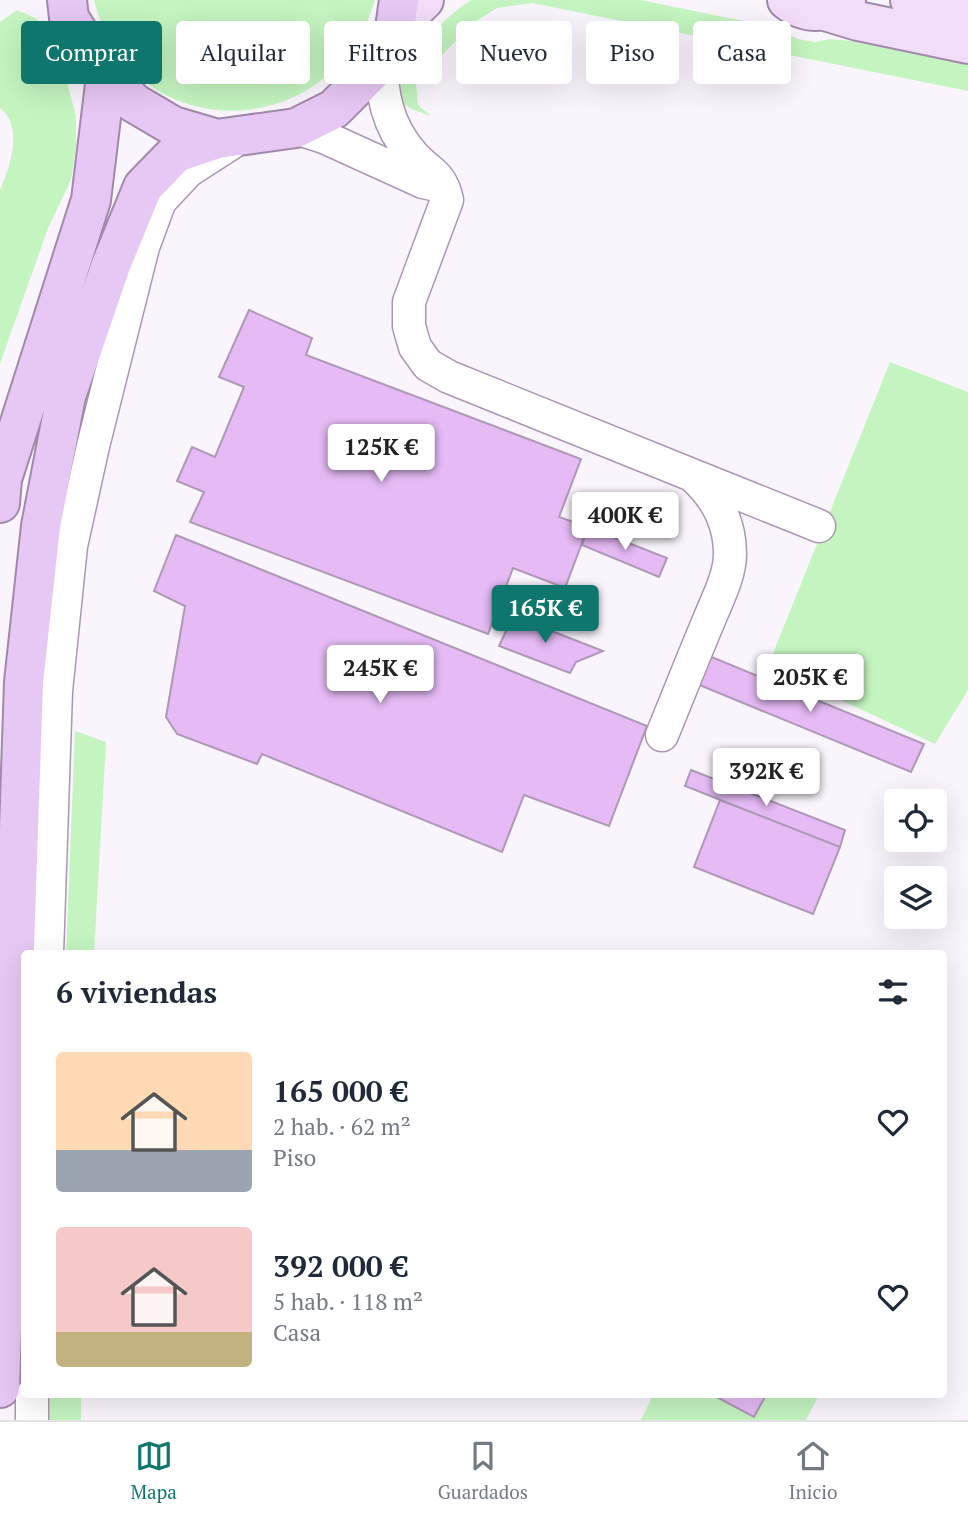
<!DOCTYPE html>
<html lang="es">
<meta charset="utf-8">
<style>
:root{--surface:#fff;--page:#f6f6f7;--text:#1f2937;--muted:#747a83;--line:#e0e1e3;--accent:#0f766e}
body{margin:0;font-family:"PT Serif",serif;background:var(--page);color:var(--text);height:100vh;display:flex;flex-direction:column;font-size:26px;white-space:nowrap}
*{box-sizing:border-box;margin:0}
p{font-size:23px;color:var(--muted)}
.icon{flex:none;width:38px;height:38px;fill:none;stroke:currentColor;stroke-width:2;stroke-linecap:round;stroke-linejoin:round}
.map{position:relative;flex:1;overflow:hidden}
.panel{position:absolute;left:21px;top:950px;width:926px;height:448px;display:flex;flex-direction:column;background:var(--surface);border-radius:7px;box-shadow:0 7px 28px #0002}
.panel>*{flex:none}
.hud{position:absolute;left:21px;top:21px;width:928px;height:63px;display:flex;gap:14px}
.buttons{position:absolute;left:884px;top:789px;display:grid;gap:14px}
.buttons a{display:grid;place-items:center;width:63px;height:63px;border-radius:7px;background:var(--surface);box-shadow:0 7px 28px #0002;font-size:35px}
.price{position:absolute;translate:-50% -60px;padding:0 16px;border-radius:7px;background:#fff;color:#222;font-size:23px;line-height:46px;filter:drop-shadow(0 2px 4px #0008)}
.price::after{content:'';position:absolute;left:50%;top:42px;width:21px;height:16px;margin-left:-10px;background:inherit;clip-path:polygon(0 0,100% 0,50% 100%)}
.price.on{background:var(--accent);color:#fff}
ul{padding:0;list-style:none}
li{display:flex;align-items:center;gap:21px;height:175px;padding:0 35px}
li span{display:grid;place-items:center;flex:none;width:196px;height:140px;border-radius:7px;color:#555}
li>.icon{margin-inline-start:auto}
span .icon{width:84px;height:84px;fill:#fffc;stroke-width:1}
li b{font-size:30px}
h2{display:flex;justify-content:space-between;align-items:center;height:84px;padding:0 35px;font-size:30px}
.pill{padding:0 24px;border-radius:7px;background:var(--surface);box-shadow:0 7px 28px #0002;font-size:24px;line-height:63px}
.pill.on{background:var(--accent);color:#fff}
.menu{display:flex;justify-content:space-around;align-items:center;height:98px;border-top:2px solid var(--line);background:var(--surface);font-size:19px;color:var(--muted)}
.menu a{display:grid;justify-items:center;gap:4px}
.menu .on{color:var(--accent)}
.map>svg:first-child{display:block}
.green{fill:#c4f4c0}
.building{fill:#e5baf5;stroke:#ad98b5;stroke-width:2}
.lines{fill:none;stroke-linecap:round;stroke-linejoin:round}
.minor-casing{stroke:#ab96b3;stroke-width:35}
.major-casing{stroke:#a089aa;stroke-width:42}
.highway-casing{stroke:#a089aa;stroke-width:42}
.minor{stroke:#fff;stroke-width:32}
.major{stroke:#f1ddf8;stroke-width:38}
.highway{stroke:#e7c7f4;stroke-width:38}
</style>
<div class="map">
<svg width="968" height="1420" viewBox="0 0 968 1420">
<rect width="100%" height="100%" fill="#faf5fc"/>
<path class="green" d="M94 0H375C333 146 131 149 94 0Z
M472 0H641L655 3 777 28 798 39 815 42 830 39 850 41 968 64V91L532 3 497 8 473 23 416 82 418 105 431 116C421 112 403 108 398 97 386 71 451 11 472 0Z
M17 10 37 19 65 75 76 116V146L71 180 48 228 0 364V190C10 168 24 126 0 108V22Z
M890 362 968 392V690L935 744 768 666Z
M75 731 106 742 94 954H66Z
M50 1395H81V1420H49Z
M653 1395H819L806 1420H641Z"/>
<path class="building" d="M249 310 312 338 306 355 581 459 559 517 588 527 565 588 513 568 488 634 190 522 204 492 177 481 192 447 215 457 244 387 219 377Z
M588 527 667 558 659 577 582 545Z
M176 535 647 726 609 826 524 795 502 852 262 754 257 764 177 734 166 717 185 606 154 591Z
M513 616 603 651 576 662 570 673 499 646Z
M709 656 924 744 911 772 697 684Z
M691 770 845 830 840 847 685 786Z
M720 800 840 847 813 914 694 867Z
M713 1395H766L754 1417Z"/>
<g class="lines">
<g class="minor-casing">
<path id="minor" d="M381 57C381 92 387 126 412 154 428 173 441 172 447 200L409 302V326L415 347 428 365 449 377 692 475C716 496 730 521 730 554 730 576 717 600 709 620 693 658 678 696 662 735
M296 128 324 137 423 182 437 185
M697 477 819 526
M47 954 56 691 71 546 93 446 143 247 160 201 188 171 230 144
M32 1420V1395"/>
</g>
<g class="major-casing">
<path id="major" d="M787 0C806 15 826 14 846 1
M910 0 968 15
M825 11 858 21 968 44
M395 28 424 0"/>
</g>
<g class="highway-casing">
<path id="highway" d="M67 0 69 18 106 76 134 103 173 126 217 139
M0 503 2 479 91 200 106 76
M0 1388 24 682 41 526 66 396 111 265 143 187 176 153 217 139 296 128 334 109 370 73 381 57 395 28 399 0"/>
</g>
<use href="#minor" class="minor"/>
<use href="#major" class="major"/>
<use href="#highway" class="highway"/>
</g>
</svg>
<div class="buttons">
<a><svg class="icon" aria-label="locate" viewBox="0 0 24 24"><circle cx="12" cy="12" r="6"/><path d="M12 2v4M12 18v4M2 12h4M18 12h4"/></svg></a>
<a><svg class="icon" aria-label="layers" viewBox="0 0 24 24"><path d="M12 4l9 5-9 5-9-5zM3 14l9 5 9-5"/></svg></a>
</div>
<b class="price" style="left:381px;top:484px">125K €</b>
<b class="price" style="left:625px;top:552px">400K €</b>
<b class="price on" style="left:545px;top:645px">165K €</b>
<b class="price" style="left:380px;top:705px">245K €</b>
<b class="price" style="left:810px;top:714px">205K €</b>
<b class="price" style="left:766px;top:808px">392K €</b>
<div class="hud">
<a class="pill on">Comprar</a>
<a class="pill">Alquilar</a>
<a class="pill">Filtros</a>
<a class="pill">Nuevo</a>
<a class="pill">Piso</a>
<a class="pill">Casa</a>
</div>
<section class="panel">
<h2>6 viviendas<svg class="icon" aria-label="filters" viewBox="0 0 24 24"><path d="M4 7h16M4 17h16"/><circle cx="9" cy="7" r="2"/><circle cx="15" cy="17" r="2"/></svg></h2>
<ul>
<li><span style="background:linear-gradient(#ffd9b3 70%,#9aa5b1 0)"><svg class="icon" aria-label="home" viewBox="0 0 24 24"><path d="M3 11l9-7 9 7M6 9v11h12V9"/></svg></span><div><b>165 000 €</b><p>2 hab. · 62 m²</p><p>Piso</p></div><svg class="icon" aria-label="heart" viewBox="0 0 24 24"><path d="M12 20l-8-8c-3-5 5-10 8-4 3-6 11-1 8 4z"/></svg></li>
<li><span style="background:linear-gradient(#f6c9c9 75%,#c2b280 0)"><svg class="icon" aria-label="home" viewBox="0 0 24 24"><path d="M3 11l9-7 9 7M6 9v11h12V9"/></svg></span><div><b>392 000 €</b><p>5 hab. · 118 m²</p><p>Casa</p></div><svg class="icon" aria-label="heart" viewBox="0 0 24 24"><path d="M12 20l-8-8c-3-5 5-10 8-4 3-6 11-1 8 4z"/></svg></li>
</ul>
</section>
</div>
<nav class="menu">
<a class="on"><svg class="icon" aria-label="map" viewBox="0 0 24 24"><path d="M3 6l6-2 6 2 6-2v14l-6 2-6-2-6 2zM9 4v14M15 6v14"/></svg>Mapa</a>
<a><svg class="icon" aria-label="saved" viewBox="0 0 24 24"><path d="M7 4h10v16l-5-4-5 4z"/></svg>Guardados</a>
<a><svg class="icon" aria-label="home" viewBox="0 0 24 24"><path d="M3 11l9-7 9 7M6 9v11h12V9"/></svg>Inicio</a>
</nav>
